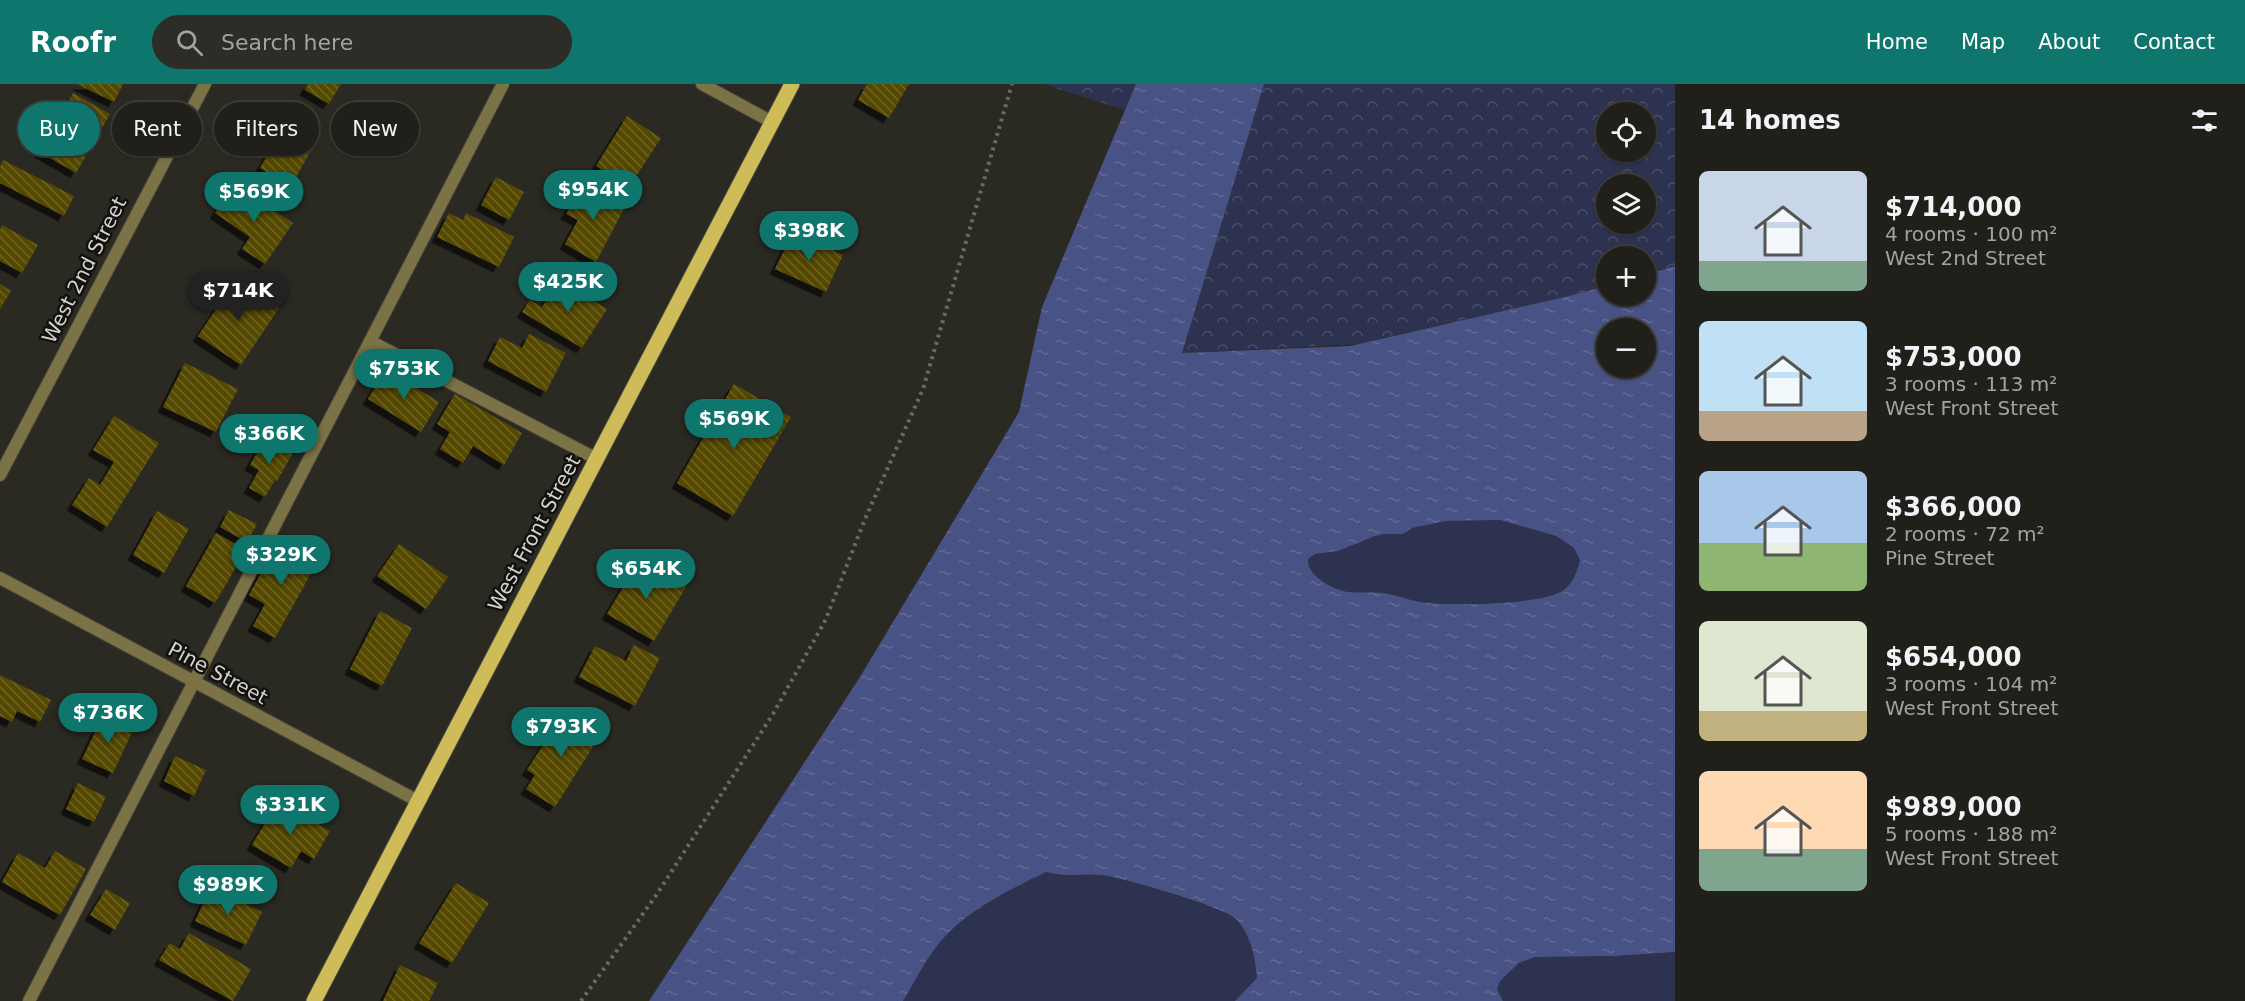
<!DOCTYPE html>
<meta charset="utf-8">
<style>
:root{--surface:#201f1a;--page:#2d2c27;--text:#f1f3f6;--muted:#a2a2a2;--line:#3d3d39;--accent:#0f766e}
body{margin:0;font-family:"DejaVu Sans",sans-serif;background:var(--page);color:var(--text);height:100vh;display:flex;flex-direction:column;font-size:22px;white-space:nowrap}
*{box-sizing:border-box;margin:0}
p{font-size:20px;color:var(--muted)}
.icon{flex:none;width:33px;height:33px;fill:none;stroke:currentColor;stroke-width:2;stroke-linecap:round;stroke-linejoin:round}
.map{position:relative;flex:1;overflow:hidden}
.sheet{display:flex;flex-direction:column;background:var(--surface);width:570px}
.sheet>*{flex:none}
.top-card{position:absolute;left:18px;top:18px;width:570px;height:54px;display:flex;gap:12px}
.controls{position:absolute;left:1596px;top:18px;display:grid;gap:12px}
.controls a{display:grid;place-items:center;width:60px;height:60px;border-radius:50%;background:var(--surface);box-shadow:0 2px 4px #0004,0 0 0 2px var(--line);font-size:30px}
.price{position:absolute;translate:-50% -51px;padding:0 14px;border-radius:21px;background:var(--accent);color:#fff;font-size:20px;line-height:39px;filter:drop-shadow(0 2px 3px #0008)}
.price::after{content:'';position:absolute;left:50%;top:36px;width:18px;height:14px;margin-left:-9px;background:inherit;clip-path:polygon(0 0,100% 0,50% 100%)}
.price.on{background:#222;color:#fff}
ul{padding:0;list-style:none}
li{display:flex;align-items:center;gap:18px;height:150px;padding:0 24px}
li span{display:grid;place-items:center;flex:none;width:168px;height:120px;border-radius:9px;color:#555}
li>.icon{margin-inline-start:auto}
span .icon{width:72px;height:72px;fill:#fffc;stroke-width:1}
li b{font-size:26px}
h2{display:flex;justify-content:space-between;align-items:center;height:72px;padding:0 24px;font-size:26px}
.pill{padding:0 21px;border-radius:27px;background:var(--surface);box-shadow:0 2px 4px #0004,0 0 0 2px var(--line);font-size:21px;line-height:54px}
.pill.on{background:var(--accent);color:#fff}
header{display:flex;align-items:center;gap:36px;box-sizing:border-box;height:84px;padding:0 30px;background:var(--accent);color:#fff}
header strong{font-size:28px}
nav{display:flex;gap:33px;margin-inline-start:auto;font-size:21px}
.search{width:420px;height:54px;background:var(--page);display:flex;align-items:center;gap:15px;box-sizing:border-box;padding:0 21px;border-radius:33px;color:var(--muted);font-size:22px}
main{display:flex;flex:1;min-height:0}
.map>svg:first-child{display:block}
.grass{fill:#2c324f}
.forest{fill:url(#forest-crowns);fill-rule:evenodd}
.water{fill:url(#water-ripples);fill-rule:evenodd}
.building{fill:url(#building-back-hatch);filter:url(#shadow)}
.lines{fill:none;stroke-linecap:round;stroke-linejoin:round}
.service-casing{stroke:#45443e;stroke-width:14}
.minor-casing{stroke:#45443e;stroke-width:14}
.primary-casing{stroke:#45443e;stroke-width:17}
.path{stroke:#6a6963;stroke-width:4;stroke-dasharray:3 4.5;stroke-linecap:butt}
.service{stroke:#7b7245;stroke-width:12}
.minor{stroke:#7b7245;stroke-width:12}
.primary{stroke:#cebc59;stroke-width:15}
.labels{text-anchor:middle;stroke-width:5;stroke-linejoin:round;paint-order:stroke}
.street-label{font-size:20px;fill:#d4d3cf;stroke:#12110e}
</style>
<header>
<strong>Roofr</strong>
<div class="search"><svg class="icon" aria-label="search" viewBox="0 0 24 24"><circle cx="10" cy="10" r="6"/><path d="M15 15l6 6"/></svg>Search here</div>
<nav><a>Home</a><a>Map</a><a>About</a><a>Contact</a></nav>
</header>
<main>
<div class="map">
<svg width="1675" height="917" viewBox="0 0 1675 917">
<defs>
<pattern id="forest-crowns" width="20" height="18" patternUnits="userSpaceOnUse" patternTransform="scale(1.5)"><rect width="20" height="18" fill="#2c324f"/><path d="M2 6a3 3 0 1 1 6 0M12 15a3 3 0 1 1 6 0" fill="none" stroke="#4a4f67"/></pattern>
<pattern id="water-ripples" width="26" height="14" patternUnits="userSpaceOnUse" patternTransform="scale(1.5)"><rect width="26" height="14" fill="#495284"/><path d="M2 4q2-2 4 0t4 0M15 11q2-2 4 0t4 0" fill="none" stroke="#626a94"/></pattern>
<pattern id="building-back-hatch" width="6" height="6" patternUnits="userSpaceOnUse" patternTransform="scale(1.5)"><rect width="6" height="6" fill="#554a04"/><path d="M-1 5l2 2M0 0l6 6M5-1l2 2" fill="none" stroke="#6d6328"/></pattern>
<filter id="shadow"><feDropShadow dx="-5.5" dy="5.5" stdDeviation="0" flood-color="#0009"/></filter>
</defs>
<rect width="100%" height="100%" fill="#2a2922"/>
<path class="grass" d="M1500 436 1556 452 1574 464 1580 476C1577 488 1573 500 1562 507 1542 521 1446 522 1420 518 1408 516 1397 511 1384 509 1371 508 1356 511 1343 507 1331 503 1306 490 1308 475L1315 470 1338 467 1375 452 1385 450H1403L1412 444 1446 437Z
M1046 788C1065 793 1081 790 1101 791 1117 792 1227 825 1236 835 1251 851 1255 873 1257 895L1235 917H903C915 898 926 874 941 857 968 826 1010 806 1046 788Z
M1675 868V917H1503L1497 905 1500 897 1519 879 1535 873 1615 872Z"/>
<path class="forest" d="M1043 0H1136L1125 26Z
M1264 0H1675V182L1646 191V172H1606V202L1569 212 1356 260 1182 269ZM1606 28H1646V68H1606ZM1606 100H1646V140H1606Z"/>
<path class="water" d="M1136 0H1264L1182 269 1350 262 1569 212 1606 202V212H1646V191L1675 182V868L1615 872 1535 873 1519 879 1500 897 1497 905 1503 917H1235L1257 894C1255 873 1251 851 1236 835 1227 824 1117 792 1101 791 1081 790 1065 793 1046 788 1010 806 967 826 941 857 926 874 915 898 903 917H649L860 593 1019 328 1042 223ZM1606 244H1646V284H1606ZM1500 436 1556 452 1574 464 1580 476C1577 488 1573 500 1562 507 1541 521 1446 522 1420 518 1408 516 1397 511 1384 509 1372 508 1360 509 1348 508 1334 506 1306 491 1308 475L1315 470 1338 467 1375 452 1385 450H1403L1412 444 1446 437Z"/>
<path class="building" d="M77 0H123L114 18Z
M308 0H341L329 20 305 6Z
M867 0H909L889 34 858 16Z
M73 9 110 30 76 89 40 68Z
M627 32 661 54 629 103 596 82Z
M287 38 317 56 291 102 260 84Z
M3 76 74 112 64 132 0 99V83Z
M496 93 524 108 509 136 481 121Z
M584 98 626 121 596 178 565 160 578 136 566 130Z
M234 100 293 139 265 180 242 165 250 153 215 129Z
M449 129 463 136 466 129 514 153 499 183 437 153Z
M2 141 38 161 22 189 0 177V146Z
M793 148 843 171 826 208 775 185Z
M236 195 279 224 241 281 198 252Z
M559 195 607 225 582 264 522 228 530 216 542 223Z
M0 200 11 207 0 225Z
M529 250 566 269 546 308 488 277 500 253 522 264Z
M185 279 238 305 216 348 163 323Z
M386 285 439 318 421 348 368 315Z
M734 300 791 333 733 432 677 399Z
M455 310 522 349 504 381 473 362 463 379 440 365 450 348 437 340Z
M114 332 159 359 107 443 72 421 89 394 100 401 114 378 93 366Z
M266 352 294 367 277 397 275 396 265 413 249 404 259 386 250 381Z
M229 426 257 440 247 458 220 443Z
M157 427 189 445 164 489 133 471Z
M216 449 246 466 215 519 186 502Z
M279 456 318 477 275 554 253 542 265 520 249 511Z
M399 460 448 493 426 525 377 492Z
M639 476 686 503 654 557 607 530Z
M380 527 412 544 382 602 350 585Z
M634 561 660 574 635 622 579 593 595 562 626 577Z
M0 591 51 616 40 638 17 627 12 638 0 632Z
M565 627 601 650 555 723 526 705 535 691 527 686Z
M104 630 134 644 113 689 82 675Z
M175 672 206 686 194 712 164 697Z
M78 699 106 713 94 738 66 725Z
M278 717 330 747 314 775 301 767 291 784 252 761Z
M55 767 86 785 60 831 2 798 18 769 45 784Z
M456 799 489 819 452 879 419 859Z
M211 803 262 828 246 861 195 837Z
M106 805 130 819 115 846 90 831Z
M189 849 251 885 233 917 159 876 170 859 180 865Z
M400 881 438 899 429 917H383Z"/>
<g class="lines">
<g class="service-casing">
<path id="service" d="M370 257 597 375
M29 917 503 0"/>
</g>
<g class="minor-casing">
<path id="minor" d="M702 0 772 38
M0 391 205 0
M0 494 418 717"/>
</g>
<g class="primary-casing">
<path id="primary" d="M314 917 792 0"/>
</g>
<path class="path" d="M581 917 657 810 773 630 826 535 865 435 923 305 1012 0"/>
<use href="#service" class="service"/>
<use href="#minor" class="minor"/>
<use href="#primary" class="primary"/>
</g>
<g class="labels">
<g class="street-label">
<text transform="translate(84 186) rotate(-63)" y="7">West 2nd Street</text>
<text transform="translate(534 449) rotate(-62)" y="7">West Front Street</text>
<text transform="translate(218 589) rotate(28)" y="7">Pine Street</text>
</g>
</g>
</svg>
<div class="controls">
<a><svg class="icon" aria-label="locate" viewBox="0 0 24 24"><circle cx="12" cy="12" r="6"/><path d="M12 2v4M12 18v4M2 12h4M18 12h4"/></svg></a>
<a><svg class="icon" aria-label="layers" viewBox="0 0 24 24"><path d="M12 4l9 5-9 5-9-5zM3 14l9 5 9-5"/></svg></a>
<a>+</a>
<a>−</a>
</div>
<b class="price" style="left:593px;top:137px">$954K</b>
<b class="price" style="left:254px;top:139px">$569K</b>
<b class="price" style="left:809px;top:178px">$398K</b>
<b class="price" style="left:568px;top:229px">$425K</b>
<b class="price on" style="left:238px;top:238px">$714K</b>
<b class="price" style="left:404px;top:316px">$753K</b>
<b class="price" style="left:734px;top:366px">$569K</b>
<b class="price" style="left:269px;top:381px">$366K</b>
<b class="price" style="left:281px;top:502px">$329K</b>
<b class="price" style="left:646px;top:516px">$654K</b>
<b class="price" style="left:108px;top:660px">$736K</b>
<b class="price" style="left:561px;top:674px">$793K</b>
<b class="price" style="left:290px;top:752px">$331K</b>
<b class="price" style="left:228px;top:832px">$989K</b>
<div class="top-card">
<a class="pill on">Buy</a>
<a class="pill">Rent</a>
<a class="pill">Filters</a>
<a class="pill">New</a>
</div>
</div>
<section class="sheet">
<h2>14 homes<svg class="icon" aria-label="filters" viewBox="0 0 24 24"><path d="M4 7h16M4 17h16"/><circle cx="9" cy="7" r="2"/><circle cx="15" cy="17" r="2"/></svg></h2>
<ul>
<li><span style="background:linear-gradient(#c9d6e8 75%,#7fa58c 0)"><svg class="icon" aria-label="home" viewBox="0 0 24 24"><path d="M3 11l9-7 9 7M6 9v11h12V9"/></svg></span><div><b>$714,000</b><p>4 rooms · 100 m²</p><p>West 2nd Street</p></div></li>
<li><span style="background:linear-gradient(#bfe0f5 75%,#b9a48a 0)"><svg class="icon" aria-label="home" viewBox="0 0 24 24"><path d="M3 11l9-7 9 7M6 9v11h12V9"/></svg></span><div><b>$753,000</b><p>3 rooms · 113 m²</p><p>West Front Street</p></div></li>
<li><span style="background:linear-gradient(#a9c7e8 60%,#8fb573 0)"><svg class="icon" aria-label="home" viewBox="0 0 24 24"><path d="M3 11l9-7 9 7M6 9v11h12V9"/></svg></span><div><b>$366,000</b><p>2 rooms · 72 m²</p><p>Pine Street</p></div></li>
<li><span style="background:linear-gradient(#dfe7d0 75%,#c2b280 0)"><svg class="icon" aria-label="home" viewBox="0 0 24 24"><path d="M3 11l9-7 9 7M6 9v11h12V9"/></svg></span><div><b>$654,000</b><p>3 rooms · 104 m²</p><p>West Front Street</p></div></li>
<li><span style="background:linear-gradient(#ffd9b3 65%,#7fa58c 0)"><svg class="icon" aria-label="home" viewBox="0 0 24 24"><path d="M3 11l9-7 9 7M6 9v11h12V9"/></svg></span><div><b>$989,000</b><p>5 rooms · 188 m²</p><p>West Front Street</p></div></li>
</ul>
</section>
</main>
